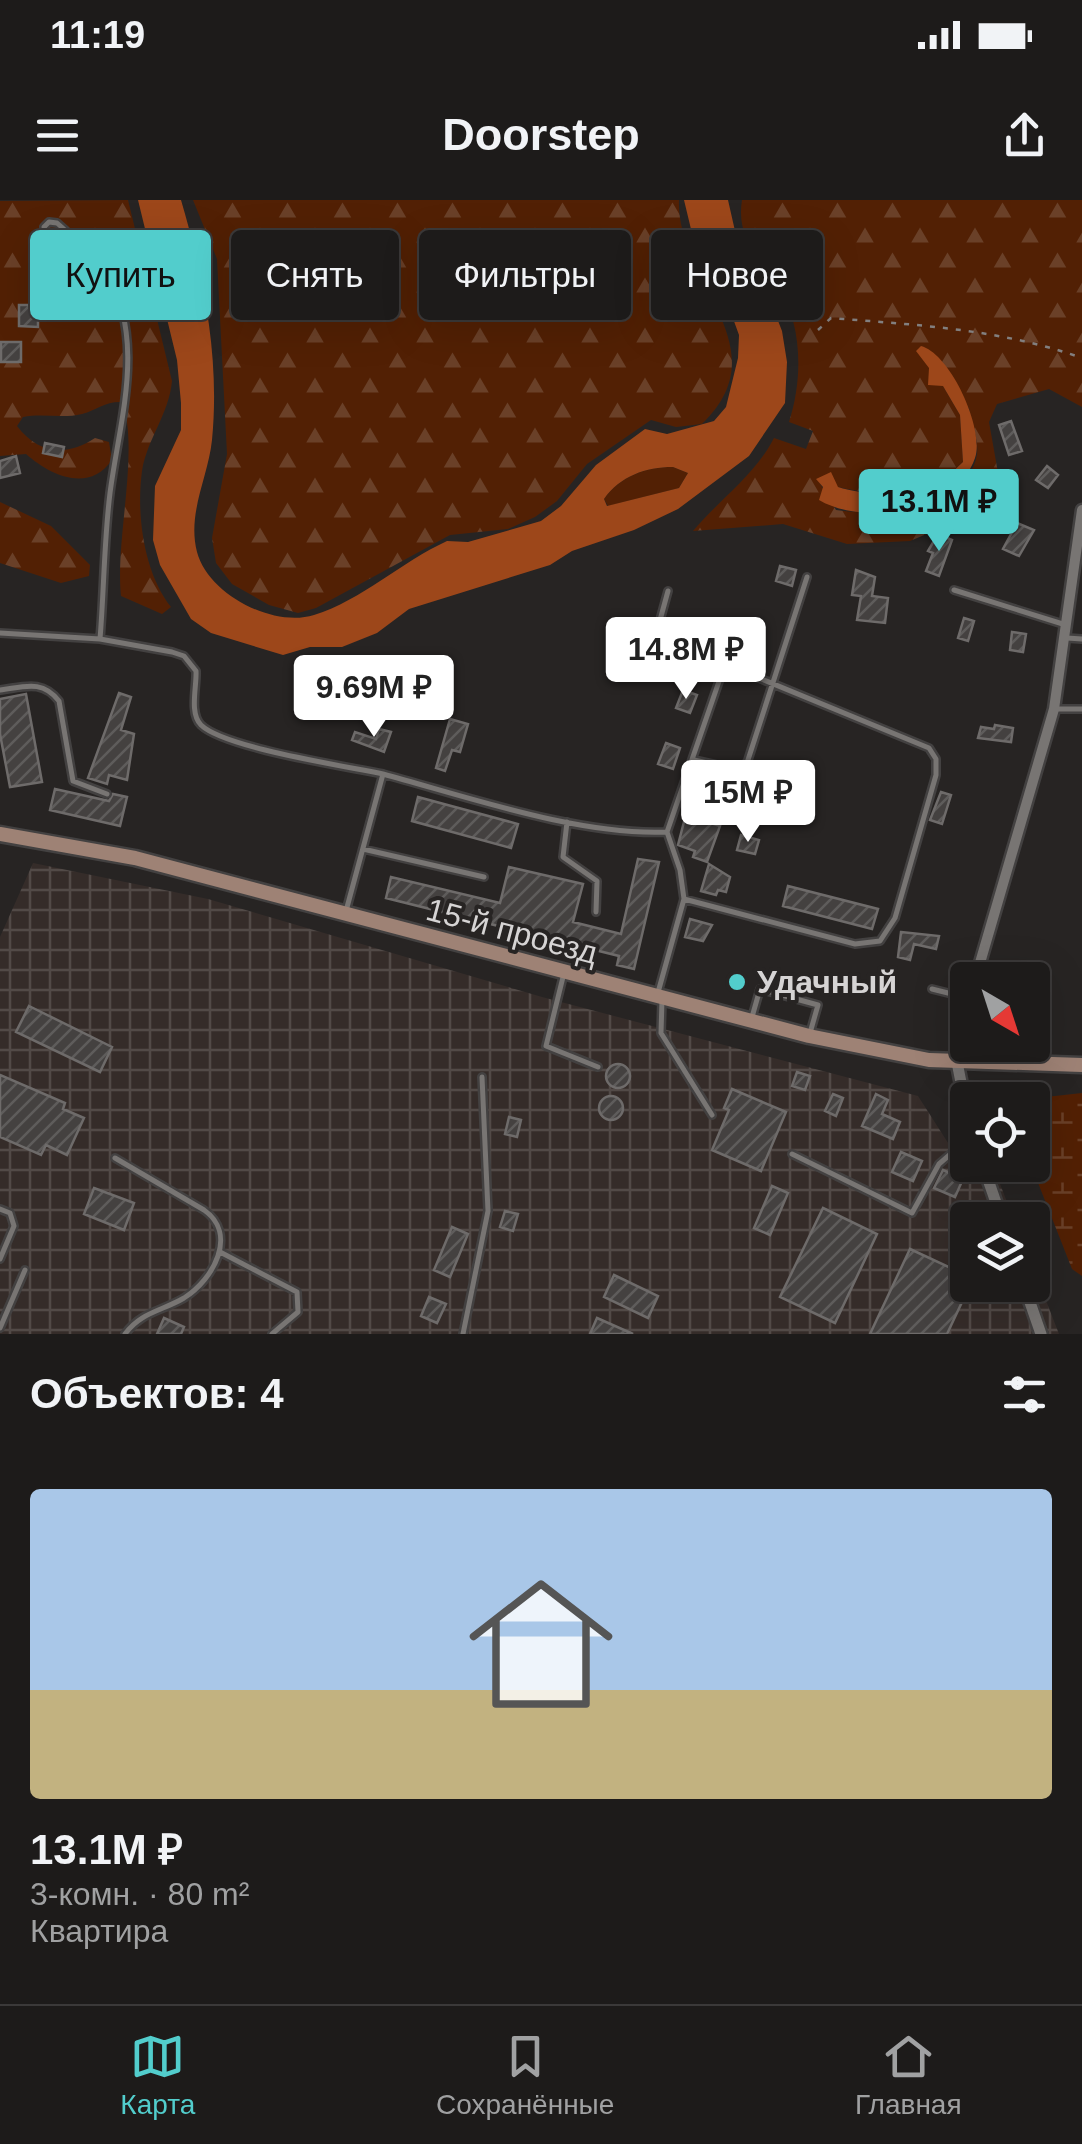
<!DOCTYPE html>
<html lang="ru">
<meta charset="utf-8">
<style>
:root{--surface:#1d1b1a;--page:#252423;--text:#f1f3f6;--muted:#a0a1a2;--line:#3b3939;--accent:#52cdcc}
body{margin:0;font-family:Arial,sans-serif;background:var(--page);color:var(--text);height:100vh;display:flex;flex-direction:column;font-size:38px;white-space:nowrap}
*{box-sizing:border-box;margin:0}
p{font-size:32px;color:var(--muted)}
.icon{flex:none;width:55px;height:55px;fill:none;stroke:currentColor;stroke-width:2;stroke-linecap:round;stroke-linejoin:round}
.map{position:relative;height:1134px;overflow:hidden}
.panel{display:flex;flex-direction:column;background:var(--surface);flex:1}
.panel>*{flex:none}
.banner{position:absolute;left:30px;top:30px;width:1022px;height:90px;display:flex;gap:20px}
.needle{width:65px;rotate:141deg}
.controls{position:absolute;left:950px;top:762px;display:grid;gap:20px}
.controls a{display:grid;place-items:center;width:100px;height:100px;border-radius:10px;background:var(--surface);box-shadow:0 10px 40px #0002,0 0 0 2px var(--line);font-size:50px}
.price{position:absolute;translate:-50% -85px;padding:0 22px;border-radius:10px;background:#fff;color:#222;font-size:32px;line-height:65px;filter:drop-shadow(0 2px 5px #0008)}
.price::after{content:'';position:absolute;left:50%;top:60px;width:30px;height:22px;margin-left:-15px;background:inherit;clip-path:polygon(0 0,100% 0,50% 100%)}
.price.on{background:var(--accent);color:#111}
ul{padding:0;list-style:none}
li{display:grid;align-content:center;gap:20px;height:530px;padding:0 30px}
li span{display:grid;place-items:center;height:310px;border-radius:10px;color:#555}
li>.icon{margin-inline-start:auto}
span .icon{width:180px;height:180px;fill:#fffc;stroke-width:1}
li b{font-size:42px}
h2{display:flex;justify-content:space-between;align-items:center;height:120px;padding:0 30px;font-size:42px}
.tag{padding:0 35px;border-radius:10px;background:var(--surface);box-shadow:0 10px 40px #0002,0 0 0 2px var(--line);font-size:35px;line-height:90px}
.tag.on{background:var(--accent);color:#111}
.status{display:flex;justify-content:space-between;align-items:center;height:70px;padding:0 50px;background:var(--surface);direction:ltr}
.status svg{height:28px;fill:currentColor}
header{display:flex;justify-content:space-between;align-items:center;height:130px;padding:0 30px;background:var(--surface);font-size:45px;font-weight:800}
.dock{display:flex;justify-content:space-around;align-items:center;height:140px;border-top:2px solid var(--line);background:var(--surface);font-size:28px;color:var(--muted)}
.dock a{display:grid;justify-items:center;gap:5px}
.dock .on{color:var(--accent)}
.map>svg:first-child{display:block}
.industrial{fill:url(#industrial-grid)}
.green{fill:#522004}
.forest{fill:url(#forest-firs);fill-rule:evenodd}
.wetland{fill:url(#wetland-marsh)}
.water{fill:#9d471a;fill-rule:evenodd}
.building{fill:url(#building-hatch);stroke:#6e6b6a;stroke-width:2.5}
.lines{fill:none;stroke-linecap:round;stroke-linejoin:round}
.service-casing{stroke:#434141;stroke-width:10}
.minor-casing{stroke:#434141;stroke-width:15}
.tertiary-casing{stroke:#434141;stroke-width:16}
.secondary-casing{stroke:#434141;stroke-width:19}
.path{stroke:#827f7f;stroke-width:2.5;stroke-dasharray:5 8;stroke-linecap:butt}
.service{stroke:#787573;stroke-width:5}
.minor{stroke:#787573;stroke-width:10}
.tertiary{stroke:#787573;stroke-width:11}
.secondary{stroke:#9e8275;stroke-width:14}
.poi-dot{fill:#52cdcc;stroke:#272423;stroke-width:4}
.labels{text-anchor:middle;stroke-width:8;stroke-linejoin:round;paint-order:stroke}
.street-label{font-size:32px;fill:#d6d4d4;stroke:#272423}
.poi-label{font-size:32px;font-weight:bold;fill:#d6d4d4;stroke:#272423;text-anchor:start}
</style>
<div class="status"><b>11:19</b><svg viewBox="0 0 49 12"><path d="M0 12V9h3v3zM5 12V6h3v6zM10 12V3h3v9zM15 12V0h3v12zM26 1h20v11H26zM47 4h2v5h-2z"/></svg></div>
<header><svg class="icon" aria-label="menu" viewBox="0 0 24 24"><path d="M4 6h16M4 12h16M4 18h16"/></svg>Doorstep<svg class="icon" aria-label="share" viewBox="0 0 24 24"><path d="M12 15V3M7 8l5-5 5 5M5 13v7h14v-7"/></svg></header>
<div class="map">
<svg width="1082" height="1134" viewBox="0 0 1082 1134">
<defs>
<pattern id="industrial-grid" width="8" height="8" patternUnits="userSpaceOnUse" patternTransform="scale(2.5)"><rect width="8" height="8" fill="#352c29"/><path d="M0 4h8M4 0v8" fill="none" stroke="#524a47"/></pattern>
<pattern id="forest-firs" width="22" height="20" patternUnits="userSpaceOnUse" patternTransform="scale(2.5)"><rect width="22" height="20" fill="#522004"/><path d="M5 1l3.5 6h-7zM16 11l3.5 6h-7z" fill="#6a4028"/></pattern>
<pattern id="wetland-marsh" width="20" height="14" patternUnits="userSpaceOnUse" patternTransform="scale(2.5)"><rect width="20" height="14" fill="#522004"/><path d="M1 5h8M5 5V1M11 12h8M15 12V8" fill="none" stroke="#6a4028"/></pattern>
<pattern id="building-hatch" width="6" height="6" patternUnits="userSpaceOnUse" patternTransform="scale(2.5)"><rect width="6" height="6" fill="#444140"/><path d="M-1 1l2-2M0 6l6-6M5 7l2-2" fill="none" stroke="#5e5c5b"/></pattern>
</defs>
<rect width="100%" height="100%" fill="#272423"/>
<path class="industrial" d="M33 663 208 699 542 797 918 896 968 974 1000 984 1014 1020H968V1085H1032L1033 1067 1059 1134H0V737Z"/>
<path class="green" d="M673 267 688 273 679 288 608 306 604 299C620 276 646 267 673 267Z"/>
<path class="forest" d="M128 0 172 181C169 214 147 239 142 271 136 315 144 373 171 407L162 414 121 396C115 339 140 249 122 202 106 201 97 210 82 214 62 219 43 213 23 217L17 226C38 254 67 257 95 238L109 242 112 260C89 293 51 276 26 254L0 256V1Z
M193 0H679C676 82 782 147 702 224L676 227 651 220 587 264 557 301 535 317 508 329 450 335 316 408 298 413 269 405 232 384 216 363 212 338 227 254 217 59Z
M742 0H1082V207L1049 189 997 204 989 222 1000 284 974 314 910 341 847 344 783 324 693 331C720 299 755 275 774 238L806 249 813 231 789 222C803 179 803 124 777 84 758 56 736 38 742 0ZM943 186 969 208C971 221 979 241 977 254 970 307 876 317 836 310L819 282C851 291 910 304 939 284 947 279 954 269 963 262L960 215Z
M0 302 51 326 90 365 89 376 61 383 0 363Z"/>
<path class="wetland" d="M1082 893V1076L1072 1069 1031 965 1032 900H1019Z"/>
<path class="water" d="M138 0H181C204 78 220 158 212 240 208 278 187 313 197 352 208 394 273 428 314 415 362 400 401 362 447 341L468 342 541 321 561 306 596 265 645 229 667 234 714 221 726 207 738 158 739 135 731 113 702 75 684 0H728L740 53 763 82 782 131 787 162 785 203 749 256 678 309 634 330 572 351 550 365 409 409 377 433 342 447H310L283 455 211 433 191 419 160 365 153 340 155 286 181 230V203L177 160ZM673 267 688 273 679 288 607 306 604 299C620 276 646 267 673 267Z
M921 146C951 154 985 230 975 258 956 314 863 326 819 300L823 287 816 279 831 272 838 287C862 295 919 298 940 284 948 278 955 269 963 262L960 215 943 186 928 185 929 168 916 151Z"/>
<path class="building" d="M313 60H324L325 78 314 79Z
M83 72 85 97 65 99 64 74Z
M19 105H38V127L19 126Z
M1 142H21V162H1Z
M1011 221 1022 251 1009 255 999 225Z
M45 243 64 247 62 257 43 253Z
M16 256 20 273 0 278V261Z
M1047 266 1058 275 1048 288 1036 280Z
M1017 323 1034 330 1019 356 1003 349Z
M938 334 952 340 939 376 926 371 933 353 928 351Z
M780 366 796 370 792 386 776 381Z
M856 370 875 377 872 396 888 398 885 423 857 420 861 396 852 395Z
M964 418 974 421 968 441 958 438Z
M1012 432 1026 434 1023 452 1010 450Z
M683 490 697 495 690 513 676 508Z
M119 493 131 497 121 530 134 534 127 580 109 575 107 584 88 578Z
M26 494 42 582 10 587 0 534V499Z
M450 519 468 524 460 552 452 550 445 571 436 568Z
M995 525 1013 528 1011 542 978 538 981 527 994 529Z
M379 529 391 532 384 552 352 540 355 532 376 539Z
M666 543 680 548 673 569 658 564Z
M55 589 109 601 113 594 127 597 120 626 50 610Z
M941 592 951 595 942 624 930 620Z
M418 597 518 624 511 648 412 621Z
M755 599 772 604 767 622 749 617Z
M690 616 720 626 707 662 693 657 695 651 678 645 685 618Z
M741 635 759 640 755 654 737 650Z
M638 659 659 662 634 769 617 765 619 756 386 698 391 677 500 703 509 667 583 684 573 722 621 734Z
M709 664 730 677 726 692 718 690 716 695 701 691Z
M788 686 878 709 872 729 783 706Z
M690 719 712 725 703 741 685 737Z
M901 732 939 736 936 749 914 744 910 760 898 757Z
M29 806 112 847 100 872 16 832Z
M606 876a12 12 0 1 1 24 0a12 12 0 1 1-24 0Z
M797 872 810 876 805 890 792 886Z
M0 875 65 903 63 909 84 918 67 955 46 945 41 955 0 937Z
M732 889 786 912 761 971 712 950 729 910 724 908Z
M833 894 843 898 836 916 825 911Z
M876 894 888 900 882 914 900 922 893 939 862 926Z
M599 908a12 12 0 1 1 24 0a12 12 0 1 1-24 0Z
M509 917 521 920 517 937 505 934Z
M901 952 922 961 913 981 892 972Z
M943 970 963 979 955 997 934 988Z
M772 986 788 993 770 1035 754 1028Z
M94 988 134 1003 124 1030 84 1014Z
M823 1008 877 1034 835 1123 780 1097Z
M505 1011 518 1014 513 1031 500 1027Z
M452 1027 468 1034 450 1077 434 1070Z
M910 1049 968 1076 970 1085 947 1134H870Z
M614 1075 658 1096 648 1118 604 1097Z
M429 1097 446 1104 437 1123 421 1116Z
M164 1118 184 1127 181 1134H157Z
M597 1118 633 1134H590Z"/>
<g class="lines">
<g class="service-casing">
<path id="service" d="M68 48 66 31 57 23 49 22 44 27 47 38 105 68C147 141 120 217 110 293 104 341 104 391 100 439
M954 390 1066 425
M668 391 657 431 661 441 725 464
M0 433 100 439 172 452 184 456 196 471C197 486 189 513 201 525 225 548 345 566 383 574
M1067 438 1082 439
M0 490C24 487 42 479 59 501L73 581 107 594
M1054 509H1082
M694 560 735 569 747 563 807 377
M567 622 563 657 597 681 596 712
M667 632 680 670 684 699
M363 649 484 677
M346 711 383 574C468 597 580 636 667 632L725 464 929 548 936 559V575L895 718 880 741 855 744 684 699 657 796
M564 773 546 846 598 867
M932 789 968 798
M662 800 661 833 712 915
M752 817 760 789 818 805 810 833
M792 954 912 1013 939 964 968 939
M115 958 204 1010C238 1034 214 1079 184 1098 162 1111 141 1112 125 1134
M0 1009 10 1013 14 1026 0 1059
M220 1052 297 1092 298 1112 272 1134
M0 1128 25 1070
M463 1134 488 1011 482 877"/>
</g>
<g class="minor-casing">
<path id="minor" d="M975 780 1054 509 1082 310
M957 862 968 810"/>
</g>
<g class="tertiary-casing">
<path id="tertiary" d="M957 862 968 918
M983 965 1002 1020
M1024 1085 1041 1134"/>
</g>
<g class="secondary-casing">
<path id="secondary" d="M0 634 135 658 809 836 929 860 1082 865"/>
</g>
<path class="path" d="M818 130 831 118C917 125 1001 129 1082 158"/>
<use href="#service" class="service"/>
<use href="#minor" class="minor"/>
<use href="#tertiary" class="tertiary"/>
<use href="#secondary" class="secondary"/>
</g>
<circle class="poi-dot" cx="737" cy="782" r="10"/>
<g class="labels">
<g class="street-label">
<text transform="translate(512 731) rotate(15)" y="11">15-й проезд</text>
</g>
<g class="poi-label">
<text x="757" y="793">Удачный</text>
</g>
</g>
</svg>
<div class="controls">
<a><svg class="needle" viewBox="-14 -14 28 28"><path d="M0-13l5 13h-10z" fill="#e53935"/><path d="M0 13l5-13h-10z" fill="#a0a1a2"/></svg></a>
<a><svg class="icon" aria-label="locate" viewBox="0 0 24 24"><circle cx="12" cy="12" r="6"/><path d="M12 2v4M12 18v4M2 12h4M18 12h4"/></svg></a>
<a><svg class="icon" aria-label="layers" viewBox="0 0 24 24"><path d="M12 4l9 5-9 5-9-5zM3 14l9 5 9-5"/></svg></a>
</div>
<b class="price on" style="left:939px;top:354px">13.1M ₽</b>
<b class="price" style="left:686px;top:502px">14.8M ₽</b>
<b class="price" style="left:374px;top:540px">9.69M ₽</b>
<b class="price" style="left:748px;top:645px">15M ₽</b>
<div class="banner">
<a class="tag on">Купить</a>
<a class="tag">Снять</a>
<a class="tag">Фильтры</a>
<a class="tag">Новое</a>
</div>
</div>
<section class="panel">
<h2>Объектов: 4<svg class="icon" aria-label="filters" viewBox="0 0 24 24"><path d="M4 7h16M4 17h16"/><circle cx="9" cy="7" r="2"/><circle cx="15" cy="17" r="2"/></svg></h2>
<ul>
<li><span style="background:linear-gradient(#a9c7e8 65%,#c2b280 0)"><svg class="icon" aria-label="home" viewBox="0 0 24 24"><path d="M3 11l9-7 9 7M6 9v11h12V9"/></svg></span><div><b>13.1M ₽</b><p>3-комн. · 80 m²</p><p>Квартира</p></div></li>
</ul>
</section>
<nav class="dock">
<a class="on"><svg class="icon" aria-label="map" viewBox="0 0 24 24"><path d="M3 6l6-2 6 2 6-2v14l-6 2-6-2-6 2zM9 4v14M15 6v14"/></svg>Карта</a>
<a><svg class="icon" aria-label="saved" viewBox="0 0 24 24"><path d="M7 4h10v16l-5-4-5 4z"/></svg>Сохранённые</a>
<a><svg class="icon" aria-label="home" viewBox="0 0 24 24"><path d="M3 11l9-7 9 7M6 9v11h12V9"/></svg>Главная</a>
</nav>
